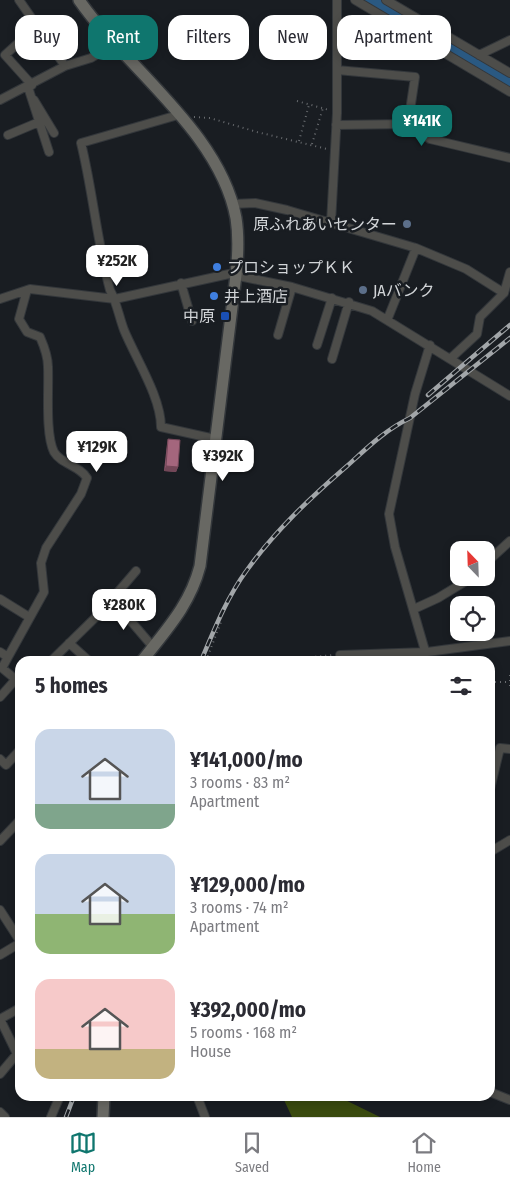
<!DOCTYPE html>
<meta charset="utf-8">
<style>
:root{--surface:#fff;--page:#f7f7f7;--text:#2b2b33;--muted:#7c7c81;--line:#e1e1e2;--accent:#0f766e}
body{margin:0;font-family:"Fira Sans Condensed","Noto Sans JP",sans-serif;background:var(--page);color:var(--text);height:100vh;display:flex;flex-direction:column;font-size:19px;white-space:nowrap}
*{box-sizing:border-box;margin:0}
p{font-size:16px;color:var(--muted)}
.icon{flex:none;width:28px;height:28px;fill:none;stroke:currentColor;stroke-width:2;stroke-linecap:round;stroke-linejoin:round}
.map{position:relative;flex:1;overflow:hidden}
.details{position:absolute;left:15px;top:656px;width:480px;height:445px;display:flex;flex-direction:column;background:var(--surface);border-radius:15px;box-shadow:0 2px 8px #0003}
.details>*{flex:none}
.banner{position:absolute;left:15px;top:15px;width:480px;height:45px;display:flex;gap:10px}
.needle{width:32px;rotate:337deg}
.fabs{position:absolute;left:450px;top:541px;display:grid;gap:10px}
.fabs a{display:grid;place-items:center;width:45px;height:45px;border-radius:10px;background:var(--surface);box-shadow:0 2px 8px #0003;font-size:25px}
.price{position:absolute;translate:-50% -42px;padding:0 11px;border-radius:10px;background:#fff;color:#222;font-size:16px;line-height:32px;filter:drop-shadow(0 1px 2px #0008)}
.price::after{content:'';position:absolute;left:50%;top:30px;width:15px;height:11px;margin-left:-8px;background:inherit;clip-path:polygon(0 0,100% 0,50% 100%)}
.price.current{background:var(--accent);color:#fff}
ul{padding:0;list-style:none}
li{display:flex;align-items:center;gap:15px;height:125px;padding:0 20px}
li span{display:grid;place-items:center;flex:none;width:140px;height:100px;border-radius:15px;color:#555}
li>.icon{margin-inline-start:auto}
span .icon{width:60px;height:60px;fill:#fffc;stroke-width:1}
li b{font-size:21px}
h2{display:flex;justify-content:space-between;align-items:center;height:60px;padding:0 20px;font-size:21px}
.chip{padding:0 18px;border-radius:15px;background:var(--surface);box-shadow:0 2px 8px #0003;font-size:18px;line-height:45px}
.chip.current{background:var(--accent);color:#fff}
.tab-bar{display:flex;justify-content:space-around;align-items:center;height:70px;border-top:1px solid var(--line);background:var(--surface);font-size:14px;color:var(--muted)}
.tab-bar a{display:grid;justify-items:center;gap:2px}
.tab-bar .current{color:var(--accent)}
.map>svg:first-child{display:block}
.forest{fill:#3a4a0f}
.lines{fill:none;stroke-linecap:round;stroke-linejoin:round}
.river{stroke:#2a5982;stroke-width:16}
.street-casing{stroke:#33373b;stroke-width:10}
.secondary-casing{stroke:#33373b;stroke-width:14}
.path{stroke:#696c70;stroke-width:2;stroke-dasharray:1 4;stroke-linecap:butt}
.street{stroke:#4d4d4a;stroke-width:8}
.secondary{stroke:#686863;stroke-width:11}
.rail-casing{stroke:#a2a6a9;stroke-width:4.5}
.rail{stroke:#191d22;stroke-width:2.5;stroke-dasharray:8;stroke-linecap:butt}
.wall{fill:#8d586c}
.shaded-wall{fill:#734758}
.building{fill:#a4667d;stroke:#734758}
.service-dot{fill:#5c6f8a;stroke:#191d22;stroke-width:2}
.shop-dot{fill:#3f7fe0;stroke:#191d22;stroke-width:2}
.transit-dot{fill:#1a4fb4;stroke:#191d22;stroke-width:2}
.labels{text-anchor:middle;stroke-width:5;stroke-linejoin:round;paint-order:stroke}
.poi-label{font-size:16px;fill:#d2d5d8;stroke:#191d22;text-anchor:start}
</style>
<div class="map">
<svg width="510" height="1117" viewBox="0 0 510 1117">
<rect width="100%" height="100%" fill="#191d22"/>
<path class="forest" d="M285 1096H337L380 1117H292L284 1100Z"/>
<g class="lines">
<path class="river" d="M369 0 510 85"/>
<g class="street-casing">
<path id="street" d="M19 0 65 66
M355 0 510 92
M386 0 510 73
M479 55 510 40
M337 70 415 77 408 124
M32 85 5 55 37 26
M28 87 49 152
M0 100 65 66 91 58 116 43
M34 100 54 133
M178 115 81 143C93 192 97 242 110 290 117 303 119 317 124 330 136 359 161 397 161 427L215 439
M336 125 408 124 430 139 510 158
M8 135 39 122
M232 204 255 203 287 210 416 248 388 318
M331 223 337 113V0
M416 248 466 269 504 293
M181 283 192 321
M0 299 30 289 115 299 229 274 292 287 372 311 510 396
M278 335 292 287
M317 345 332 298
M451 358 477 334 480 317 504 293 510 272
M332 359 349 302
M486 563 510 541
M0 599 29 617
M112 599 153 647
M414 609 438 598 471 578
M69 643 89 661
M0 652 8 657 2 668 20 683
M340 655 427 652 510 641
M8 657 44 592 41 563 46 548 81 494 87 478C80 466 61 464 54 452 45 434 49 388 48 367 48 356 44 346 40 337L27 332 19 319 27 290
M51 661 100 613 136 571
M428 661 395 547 389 514 415 394 430 345
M0 697 16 679
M0 759 6 765 20 750
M490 789 500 748 510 749
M0 841 20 820
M490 852 510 840
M0 910 20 941
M0 955 20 943
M0 1019 20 1060
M0 1019 20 1008
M0 1074 16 1055
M490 1092 510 1100
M197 1096 205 1117
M0 1112 5 1117
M51 1117 60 1096"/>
</g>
<g class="secondary-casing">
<path id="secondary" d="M79 0C127 69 220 132 236 218 239 237 238 256 236 275L200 566C190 605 166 630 142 661
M103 1117 104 1096"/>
</g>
<path class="path" d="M297 101 329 110
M194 117 210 118 257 132 327 149
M299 141 309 105
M312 144 323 108
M206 661 221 622
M301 661 312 657 333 655
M510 675V687
M490 682H510"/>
<use href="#street" class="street"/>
<use href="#secondary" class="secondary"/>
<g class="rail-casing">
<path id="rail" d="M428 395 510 325
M201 661C214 630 227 597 247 570 275 531 310 498 347 466 367 448 385 430 410 418L510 338
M66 1117 74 1096"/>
</g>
<use href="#rail" class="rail"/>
</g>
<path class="wall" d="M168 439 178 467 176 472 164 471 167 444Z"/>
<path class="shaded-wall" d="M166 466 178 467 176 472 164 471Z"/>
<path class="building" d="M168 439 180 440 178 467 166 466Z"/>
<g class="service-dot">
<circle cx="407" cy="224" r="5"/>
<circle cx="363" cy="290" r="5"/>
</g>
<g class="shop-dot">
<circle cx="217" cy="267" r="5"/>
<circle cx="214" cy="296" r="5"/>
</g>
<rect class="transit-dot" x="220" y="311" width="10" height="10" rx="2.5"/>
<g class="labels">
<g class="poi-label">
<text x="397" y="230" text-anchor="end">原ふれあいセンター</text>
<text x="227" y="273">プロショップＫＫ</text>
<text x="373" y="296">JAバンク</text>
<text x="224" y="302">井上酒店</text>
<text x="215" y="322" text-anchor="end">中原</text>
</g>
</g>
</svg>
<div class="fabs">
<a><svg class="needle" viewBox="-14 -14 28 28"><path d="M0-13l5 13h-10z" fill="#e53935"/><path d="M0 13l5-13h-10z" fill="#7c7c81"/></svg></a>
<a><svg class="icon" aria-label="locate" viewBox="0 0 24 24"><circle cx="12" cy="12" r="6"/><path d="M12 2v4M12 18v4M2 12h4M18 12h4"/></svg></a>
</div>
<b class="price current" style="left:422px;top:147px">¥141K</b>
<b class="price" style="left:117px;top:287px">¥252K</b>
<b class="price" style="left:97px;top:473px">¥129K</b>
<b class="price" style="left:223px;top:482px">¥392K</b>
<b class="price" style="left:124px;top:631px">¥280K</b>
<div class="banner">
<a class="chip">Buy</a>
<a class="chip current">Rent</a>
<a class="chip">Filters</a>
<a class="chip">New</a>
<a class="chip">Apartment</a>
</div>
<section class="details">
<h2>5 homes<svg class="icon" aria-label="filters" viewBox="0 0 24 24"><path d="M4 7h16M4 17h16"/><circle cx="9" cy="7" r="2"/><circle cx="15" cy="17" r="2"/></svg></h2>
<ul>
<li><span style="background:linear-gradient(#c9d6e8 75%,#7fa58c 0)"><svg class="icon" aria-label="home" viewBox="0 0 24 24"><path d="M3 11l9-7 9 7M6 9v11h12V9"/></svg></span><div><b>¥141,000/mo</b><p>3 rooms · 83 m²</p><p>Apartment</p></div></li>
<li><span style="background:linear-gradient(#c9d6e8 60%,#8fb573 0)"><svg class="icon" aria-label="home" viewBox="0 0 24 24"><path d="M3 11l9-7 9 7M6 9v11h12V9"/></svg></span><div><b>¥129,000/mo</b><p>3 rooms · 74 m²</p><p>Apartment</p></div></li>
<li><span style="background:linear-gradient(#f6c9c9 70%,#c2b280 0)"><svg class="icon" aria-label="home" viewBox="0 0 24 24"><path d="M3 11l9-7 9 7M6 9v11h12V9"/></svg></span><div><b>¥392,000/mo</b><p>5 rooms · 168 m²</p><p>House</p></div></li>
</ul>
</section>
</div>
<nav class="tab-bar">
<a class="current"><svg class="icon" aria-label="map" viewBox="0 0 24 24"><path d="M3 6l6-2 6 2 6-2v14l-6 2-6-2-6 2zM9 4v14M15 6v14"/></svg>Map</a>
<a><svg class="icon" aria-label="saved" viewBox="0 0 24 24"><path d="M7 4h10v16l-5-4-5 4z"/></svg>Saved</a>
<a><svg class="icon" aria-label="home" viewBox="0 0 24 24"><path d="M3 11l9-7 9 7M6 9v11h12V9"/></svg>Home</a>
</nav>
